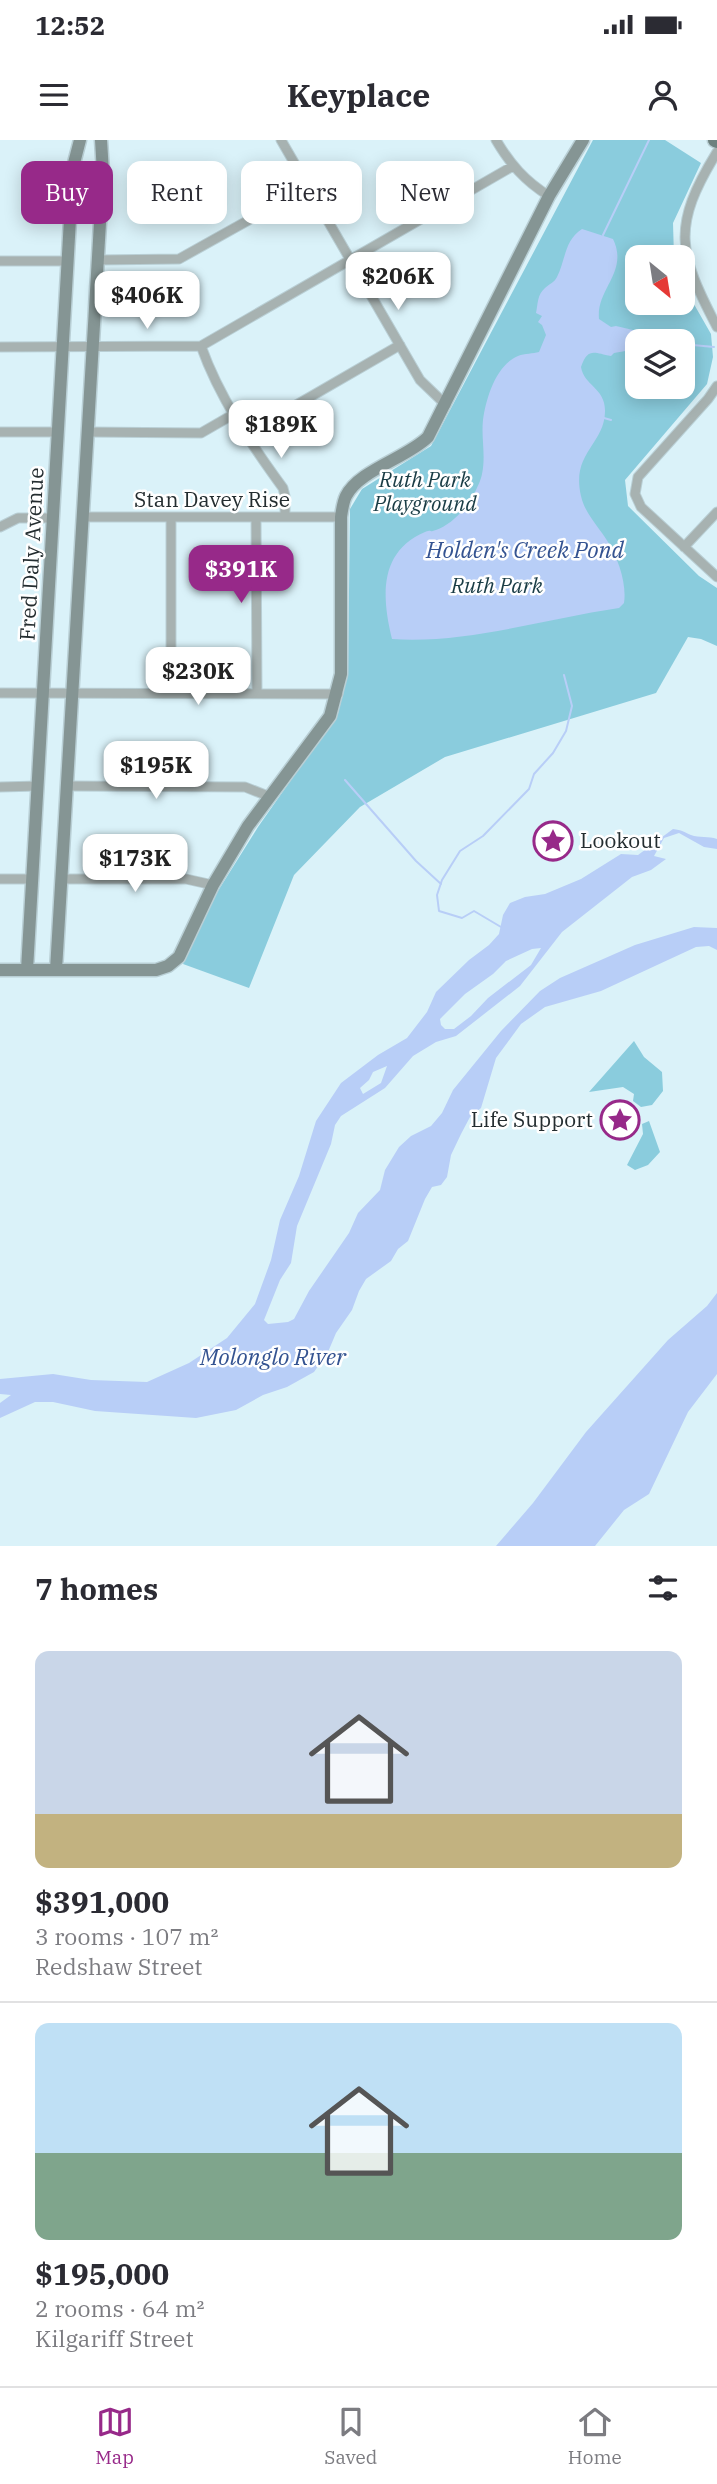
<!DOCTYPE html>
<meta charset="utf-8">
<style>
:root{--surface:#fff;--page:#f2f2f3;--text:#2b2b33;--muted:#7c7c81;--line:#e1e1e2;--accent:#972989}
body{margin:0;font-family:"IBM Plex Serif",serif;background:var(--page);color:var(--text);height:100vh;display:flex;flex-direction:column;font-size:26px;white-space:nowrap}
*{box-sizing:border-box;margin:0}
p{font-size:23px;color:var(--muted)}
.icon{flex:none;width:38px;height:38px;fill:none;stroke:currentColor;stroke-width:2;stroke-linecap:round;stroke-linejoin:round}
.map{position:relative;height:1406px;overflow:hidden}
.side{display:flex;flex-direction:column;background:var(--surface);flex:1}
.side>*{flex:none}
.banner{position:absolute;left:21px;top:21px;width:676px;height:63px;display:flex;gap:14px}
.needle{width:46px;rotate:150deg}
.tools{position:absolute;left:625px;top:105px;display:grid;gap:14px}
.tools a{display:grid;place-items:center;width:70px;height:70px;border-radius:14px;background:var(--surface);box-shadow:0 4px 18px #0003;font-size:35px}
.price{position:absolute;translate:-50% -60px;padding:0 16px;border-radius:14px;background:#fff;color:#222;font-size:23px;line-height:46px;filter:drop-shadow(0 2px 4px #0008)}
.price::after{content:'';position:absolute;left:50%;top:42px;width:21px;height:16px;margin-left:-10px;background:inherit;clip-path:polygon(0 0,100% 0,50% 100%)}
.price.current{background:var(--accent);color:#fff}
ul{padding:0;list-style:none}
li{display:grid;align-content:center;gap:14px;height:371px;padding:0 35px}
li+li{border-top:2px solid var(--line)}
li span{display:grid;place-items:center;height:217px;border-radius:14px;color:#555}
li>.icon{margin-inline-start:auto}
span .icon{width:126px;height:126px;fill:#fffc;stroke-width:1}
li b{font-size:30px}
h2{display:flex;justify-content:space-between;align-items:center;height:84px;padding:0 35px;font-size:30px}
.pill{padding:0 24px;border-radius:14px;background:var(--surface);box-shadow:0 4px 18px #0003;font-size:24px;line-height:63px}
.pill.current{background:var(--accent);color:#fff}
.status{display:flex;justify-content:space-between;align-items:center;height:49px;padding:0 35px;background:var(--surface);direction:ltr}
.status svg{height:19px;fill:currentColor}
header{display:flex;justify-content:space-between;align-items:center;height:91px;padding:0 35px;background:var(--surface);font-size:32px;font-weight:700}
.dock{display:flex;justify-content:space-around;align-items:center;height:98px;border-top:2px solid var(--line);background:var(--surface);font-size:19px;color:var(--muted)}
.dock a{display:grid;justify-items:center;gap:4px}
.dock .current{color:var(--accent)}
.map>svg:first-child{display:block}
.green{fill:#8accdd;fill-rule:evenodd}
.water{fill:#b8cef7;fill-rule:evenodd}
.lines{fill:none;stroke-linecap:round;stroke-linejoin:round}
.stream{stroke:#b8cef7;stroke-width:2}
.street-casing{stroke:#b9cfd5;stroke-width:11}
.secondary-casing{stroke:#b9cfd5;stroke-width:15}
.primary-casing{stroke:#b9cfd5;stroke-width:17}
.street{stroke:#a7b2b1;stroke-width:9}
.secondary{stroke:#859594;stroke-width:12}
.primary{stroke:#6d817f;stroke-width:14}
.labels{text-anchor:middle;stroke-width:5;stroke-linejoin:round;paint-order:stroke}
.park-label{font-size:21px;font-style:italic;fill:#193c45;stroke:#fff}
.street-label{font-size:21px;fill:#242d30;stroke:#fff}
.poi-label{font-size:21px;fill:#242d30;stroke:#fff;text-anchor:start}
.water-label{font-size:23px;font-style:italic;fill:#345391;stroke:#fff}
</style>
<div class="status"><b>12:52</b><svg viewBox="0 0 49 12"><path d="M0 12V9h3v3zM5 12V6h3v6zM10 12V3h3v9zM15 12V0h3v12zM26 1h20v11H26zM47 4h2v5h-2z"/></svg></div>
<header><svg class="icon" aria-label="menu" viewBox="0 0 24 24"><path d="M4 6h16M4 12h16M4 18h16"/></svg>Keyplace<svg class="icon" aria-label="person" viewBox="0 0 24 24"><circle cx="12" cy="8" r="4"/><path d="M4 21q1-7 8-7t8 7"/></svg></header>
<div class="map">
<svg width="717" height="1406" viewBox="0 0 717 1406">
<rect width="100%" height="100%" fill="#daf2f9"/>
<path class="green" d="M593 0H665L701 23 673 83 674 117H637V163H682L683 145 711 194 713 217 707 244 625 340 628 366 699 436 717 448V506L701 499 688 497 656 553 445 617 360 667 294 735 249 848 183 824 216 754 258 687 338 573 348 534 350 369 362 349 431 306ZM637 201H682V247H637Z
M634 901 644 917 662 932 663 951 652 965 641 967 633 961 634 954 623 947 589 952Z
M649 981 660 1012 648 1025 635 1030 627 1025 643 994 642 984Z"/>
<path class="water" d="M582 89 613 99C629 132 596 149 599 179L611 187 616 186 633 190C638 196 637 204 631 210L614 213 611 216C594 213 588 207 581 227 584 246 606 248 605 272 604 305 571 313 581 356 585 374 599 387 608 402 618 418 627 444 624 463L619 468C544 479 467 504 392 499 382 458 378 412 425 392 434 389 427 393 436 390 451 385 467 368 474 354 477 348 481 340 482 334 486 316 481 297 483 280 486 258 496 225 518 216 525 213 533 214 539 212L546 195 542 185 538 182 542 176 536 173C538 164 537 155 545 148 549 144 554 143 557 137 566 119 564 101 582 89Z
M673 689C682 690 684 692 691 695 699 698 709 696 717 699V709L704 707 679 693 664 698 654 716 666 719 651 730 632 737 562 792 520 846 456 896 436 902 413 916 385 948 341 976 335 985 331 1004 297 1086 291 1123 280 1140 264 1180 268 1184 288 1182 294 1179 309 1151 349 1093 358 1073 380 1050 385 1030 399 1007 411 996 431 986 442 973 453 950 501 891 540 851 560 838 635 805 694 787 717 788V810L709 806 696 807 601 851 545 867 521 884 496 918 481 968 470 977 461 994 451 1015 447 1037 441 1045 432 1047 425 1059 408 1101 398 1109 391 1121 366 1139 359 1151 352 1170 336 1193 328 1212 314 1232 287 1247 263 1255 236 1270 196 1278 95 1271 53 1262H35L0 1278V1263L11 1255 0 1254V1239L53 1234 91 1240 147 1242 189 1223 227 1198 255 1164 271 1120 280 1080 299 1036 316 981 341 943 378 915 407 898 427 872 436 852 469 820 489 805 499 794 503 775 510 763 525 757 545 754 581 739 621 714 638 715ZM541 808 531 825 488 858 471 876 454 889H445L441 885 440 879 465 854 493 834 506 821 532 809ZM387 926 381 943 363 954 360 948 369 940 373 932Z
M717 1153V1234L688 1272 649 1354 624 1370 595 1406H496L533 1363 586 1292 668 1200 707 1166Z"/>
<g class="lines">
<path class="stream" d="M603 95 649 0
M648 201H650
M682 204 714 207
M604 278 611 280
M345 640 416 721 441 744
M501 787 474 771 462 778 439 771 437 755 442 740 460 711 483 696 529 649 534 634 553 613 566 591 572 566 564 535"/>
<g class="street-casing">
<path id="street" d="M281 0 420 240 446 265
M496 0C510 24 525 41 549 56
M717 12C671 87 678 112 717 187
M97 120 179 119 308 47
M0 121H67
M201 206C219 257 251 304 283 348L285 356V377
M0 207 201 206 513 26
M717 246 708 259 638 337 635 354 641 367 717 437
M0 292H58
M88 292 201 293 234 274
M246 294 400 205
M83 377H341
M171 377V552
M256 377 257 552
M0 387 18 378H53
M684 407 717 372
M0 553 338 554
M67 646 245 647 268 656
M0 647 38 646
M0 739H33
M62 739H186L213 745"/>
</g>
<g class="secondary-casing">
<path id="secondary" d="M0 830H156L168 826 179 817 213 745 248 686 330 576 341 534V377C342 370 343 362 346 356 359 330 407 318 428 297L549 56 583 0
M27 830 73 27 80 0
M56 830 103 32 101 0"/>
</g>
<g class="primary-casing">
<path id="primary" d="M715 0 717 1"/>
</g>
<use href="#street" class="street"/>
<use href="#secondary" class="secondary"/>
<use href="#primary" class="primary"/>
</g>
<defs>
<g id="sight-ring" transform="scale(2.0125)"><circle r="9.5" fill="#fff" stroke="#972989" stroke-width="1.5"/><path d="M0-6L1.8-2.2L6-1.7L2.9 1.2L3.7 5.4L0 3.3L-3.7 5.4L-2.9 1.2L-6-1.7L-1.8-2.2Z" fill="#972989"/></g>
</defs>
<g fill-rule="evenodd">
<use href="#sight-ring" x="553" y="701"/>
<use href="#sight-ring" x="620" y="980"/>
</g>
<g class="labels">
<g class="park-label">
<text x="425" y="347">Ruth Park<tspan x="425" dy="24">Playground</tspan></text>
<text x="497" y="453">Ruth Park</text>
</g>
<g class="street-label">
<text x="212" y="367">Stan Davey Rise</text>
<text transform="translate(32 414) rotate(-87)" y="7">Fred Daly Avenue</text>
</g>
<g class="poi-label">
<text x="580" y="708">Lookout</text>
<text x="593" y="987" text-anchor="end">Life Support</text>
</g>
<g class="water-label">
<text x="525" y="418">Holden's Creek Pond</text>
<text x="273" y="1225">Molonglo River</text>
</g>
</g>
</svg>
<div class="tools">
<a><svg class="needle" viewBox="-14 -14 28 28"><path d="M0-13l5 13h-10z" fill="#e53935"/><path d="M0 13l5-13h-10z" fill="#7c7c81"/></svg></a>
<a><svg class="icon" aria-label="layers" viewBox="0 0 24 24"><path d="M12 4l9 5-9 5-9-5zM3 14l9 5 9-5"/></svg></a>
</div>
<b class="price" style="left:398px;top:172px">$206K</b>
<b class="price" style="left:147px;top:191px">$406K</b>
<b class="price" style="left:281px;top:320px">$189K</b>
<b class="price current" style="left:241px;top:465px">$391K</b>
<b class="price" style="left:198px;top:567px">$230K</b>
<b class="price" style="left:156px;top:661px">$195K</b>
<b class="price" style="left:135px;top:754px">$173K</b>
<div class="banner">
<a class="pill current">Buy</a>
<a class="pill">Rent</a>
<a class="pill">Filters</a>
<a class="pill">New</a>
</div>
</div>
<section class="side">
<h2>7 homes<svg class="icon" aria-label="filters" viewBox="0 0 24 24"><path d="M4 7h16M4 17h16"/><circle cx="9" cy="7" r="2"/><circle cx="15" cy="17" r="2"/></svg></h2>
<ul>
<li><span style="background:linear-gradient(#c9d6e8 75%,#c2b280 0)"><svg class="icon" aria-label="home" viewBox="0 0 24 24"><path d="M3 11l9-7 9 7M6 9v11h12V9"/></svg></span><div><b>$391,000</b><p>3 rooms · 107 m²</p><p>Redshaw Street</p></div></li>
<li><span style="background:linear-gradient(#bfe0f5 60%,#7fa58c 0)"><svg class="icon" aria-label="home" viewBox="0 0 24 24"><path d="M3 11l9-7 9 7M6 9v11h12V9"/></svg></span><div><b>$195,000</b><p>2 rooms · 64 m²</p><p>Kilgariff Street</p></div></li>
</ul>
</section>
<nav class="dock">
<a class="current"><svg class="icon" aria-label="map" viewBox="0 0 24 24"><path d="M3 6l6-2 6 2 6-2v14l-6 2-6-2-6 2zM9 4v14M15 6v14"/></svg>Map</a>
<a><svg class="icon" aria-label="saved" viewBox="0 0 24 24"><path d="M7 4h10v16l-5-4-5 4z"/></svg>Saved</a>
<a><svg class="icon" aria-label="home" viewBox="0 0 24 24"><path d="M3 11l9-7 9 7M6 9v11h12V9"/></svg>Home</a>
</nav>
